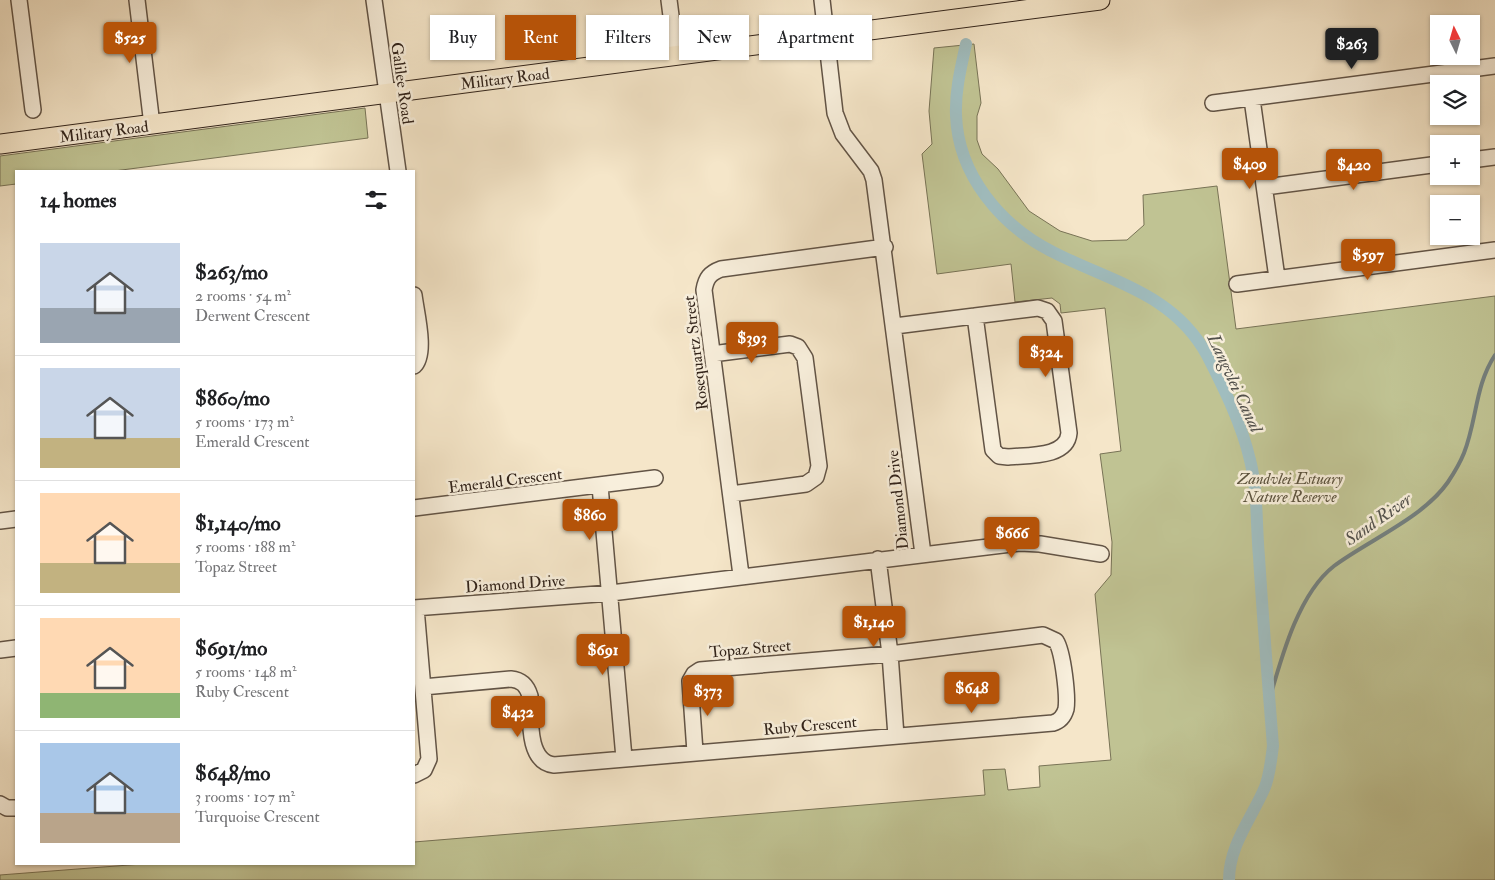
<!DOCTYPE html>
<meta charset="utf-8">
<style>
:root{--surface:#fff;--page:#f2f2f2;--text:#202124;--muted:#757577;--line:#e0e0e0;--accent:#b45309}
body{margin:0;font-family:"IM FELL Double Pica",serif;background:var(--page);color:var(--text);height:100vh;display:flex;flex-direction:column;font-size:19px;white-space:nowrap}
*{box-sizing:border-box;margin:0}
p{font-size:16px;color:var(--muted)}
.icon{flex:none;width:28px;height:28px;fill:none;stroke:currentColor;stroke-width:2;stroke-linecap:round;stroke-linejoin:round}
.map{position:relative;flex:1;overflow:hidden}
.side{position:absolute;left:15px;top:170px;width:400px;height:695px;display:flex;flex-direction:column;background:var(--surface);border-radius:0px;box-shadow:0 1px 4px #0004}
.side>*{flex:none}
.hud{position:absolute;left:430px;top:15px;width:475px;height:45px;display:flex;gap:10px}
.needle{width:32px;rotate:355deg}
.controls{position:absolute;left:1430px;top:15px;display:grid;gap:10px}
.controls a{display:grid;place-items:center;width:50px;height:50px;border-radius:0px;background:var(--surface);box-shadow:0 1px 4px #0004;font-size:25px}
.price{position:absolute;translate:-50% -42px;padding:0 11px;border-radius:5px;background:var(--accent);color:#fff;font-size:16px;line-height:32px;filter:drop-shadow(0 1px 2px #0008)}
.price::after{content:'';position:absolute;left:50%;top:30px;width:15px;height:11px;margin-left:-8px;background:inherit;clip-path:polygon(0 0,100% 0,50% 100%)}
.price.active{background:#222;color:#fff}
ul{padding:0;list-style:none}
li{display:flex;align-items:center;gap:15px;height:125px;padding:0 25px}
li+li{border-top:1px solid var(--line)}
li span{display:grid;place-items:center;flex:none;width:140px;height:100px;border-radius:0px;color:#555}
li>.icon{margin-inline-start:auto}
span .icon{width:60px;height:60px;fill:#fffc;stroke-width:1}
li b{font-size:21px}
h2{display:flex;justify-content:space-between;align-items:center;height:60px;padding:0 25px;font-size:21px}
.tag{padding:0 18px;border-radius:0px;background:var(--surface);box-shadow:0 1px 4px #0004;font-size:18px;line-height:45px}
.tag.active{background:var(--accent);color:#fff}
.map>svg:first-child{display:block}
.green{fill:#c0c393;stroke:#787356}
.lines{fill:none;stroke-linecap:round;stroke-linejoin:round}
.stream{stroke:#747f7d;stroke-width:4}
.canal{stroke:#a0bdbf;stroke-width:12}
.minor-casing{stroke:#625446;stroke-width:18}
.major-casing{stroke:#31231a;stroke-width:21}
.minor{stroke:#f8efdc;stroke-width:15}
.major{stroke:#f5e6c9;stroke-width:19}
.labels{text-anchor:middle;stroke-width:5;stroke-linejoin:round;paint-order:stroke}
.street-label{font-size:16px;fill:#31231a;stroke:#f8efdc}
.park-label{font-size:16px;font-style:italic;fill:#5c533e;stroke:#f8efdc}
.water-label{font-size:18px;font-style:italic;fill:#52514c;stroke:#f8efdc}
</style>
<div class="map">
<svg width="1495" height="880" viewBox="0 0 1495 880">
<rect width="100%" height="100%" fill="#f5e6c9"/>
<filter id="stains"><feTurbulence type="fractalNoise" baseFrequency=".004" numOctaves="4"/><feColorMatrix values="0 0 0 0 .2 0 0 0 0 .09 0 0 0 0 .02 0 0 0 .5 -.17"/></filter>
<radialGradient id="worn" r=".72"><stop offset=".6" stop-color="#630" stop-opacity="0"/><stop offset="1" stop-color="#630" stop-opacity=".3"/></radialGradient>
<path class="green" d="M974 44 981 103 977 116V140L982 154 998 169 1029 211 1060 231 1092 241 1127 240 1144 225 1143 195 1217 186 1236 329 1495 296V880H0V875L142 864H414V842L985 795 983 770 1005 769 1008 790 1040 787 1039 766 1111 760 1095 594 1111 575 1112 542 1100 454 1121 451 1105 308 1061 313 1060 304 1052 298 1015 302 1011 264 937 274 922 154 932 144 929 111 934 48Z
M365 108 368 138 114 171H16V184L0 186V156Z"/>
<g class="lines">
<path class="stream" d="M1269 701C1281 659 1298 594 1334 566 1369 540 1423 518 1448 482 1454 473 1460 463 1464 453 1477 420 1475 385 1495 355"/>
<path class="canal" d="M966 44C961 67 955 91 956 115 958 175 1001 226 1053 252 1111 282 1173 293 1207 355 1224 388 1242 425 1250 460 1258 491 1256 525 1259 557 1263 620 1268 683 1273 746 1271 760 1270 774 1265 787 1252 818 1229 845 1229 880"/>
<g class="minor-casing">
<path id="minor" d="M19 0 33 110
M137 0 152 125
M374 0 398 171
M669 0 676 55
M822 0 835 113 843 134 871 171 874 180 923 554
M1252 99 1277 278
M1213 103 1495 66
M1471 160 1495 157
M1265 187 1439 164
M1237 284 1495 250
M414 295C416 312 427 354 414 366
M895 326 1038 308 1047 311 1054 321 1069 433C1067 458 1027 455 1008 457L999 456 993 450 975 316
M712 354 790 344 798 347 805 358 819 466 816 477 806 484 731 494
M600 486 624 758
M414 508 655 478
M0 521 16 519
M878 559 890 654 896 736
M741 575 704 290C706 278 710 273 721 269L885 247
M414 608 611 593 1020 543 1040 544 1101 554
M0 650 16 648
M423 687 511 679C522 680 527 686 530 696 531 716 526 762 554 765L1053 723C1060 721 1064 716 1066 709 1068 696 1063 652 1056 641L1043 635 890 654 700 670 694 674 690 681 695 752
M414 775 424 770 429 759 416 608
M0 804 7 808H16"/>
</g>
<g class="major-casing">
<path id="major" d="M0 144 1100 0"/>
</g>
<use href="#minor" class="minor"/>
<use href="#major" class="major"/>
</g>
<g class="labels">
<g class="street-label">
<text transform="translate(505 78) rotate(-7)" y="6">Military Road</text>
<text transform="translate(403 83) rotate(82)" y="6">Galilee Road</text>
<text transform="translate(104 131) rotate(-7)" y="6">Military Road</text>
<text transform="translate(695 353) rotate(-97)" y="6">Rosequartz Street</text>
<text transform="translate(505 480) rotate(-7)" y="6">Emerald Crescent</text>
<text transform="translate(897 500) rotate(-96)" y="6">Diamond Drive</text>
<text transform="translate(515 583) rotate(-4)" y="6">Diamond Drive</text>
<text transform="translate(750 648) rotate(-5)" y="6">Topaz Street</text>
<text transform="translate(810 725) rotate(-5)" y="6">Ruby Crescent</text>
</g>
<g class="park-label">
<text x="1290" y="484">Zandvlei Estuary<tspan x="1290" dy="18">Nature Reserve</tspan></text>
</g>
<g class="water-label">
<text transform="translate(1235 383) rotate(65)" y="6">Langvlei Canal</text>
<text transform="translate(1378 519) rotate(-35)" y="6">Sand River</text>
</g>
</g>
<rect width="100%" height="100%" filter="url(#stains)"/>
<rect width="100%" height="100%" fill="url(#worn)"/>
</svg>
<div class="controls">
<a><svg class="needle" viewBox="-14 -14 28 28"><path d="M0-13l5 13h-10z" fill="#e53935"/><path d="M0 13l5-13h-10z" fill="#757577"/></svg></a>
<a><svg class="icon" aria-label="layers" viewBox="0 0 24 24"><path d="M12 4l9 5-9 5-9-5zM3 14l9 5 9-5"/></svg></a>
<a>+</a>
<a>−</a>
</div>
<b class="price" style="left:130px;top:64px">$525</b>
<b class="price active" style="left:1352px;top:70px">$263</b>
<b class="price" style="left:1250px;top:190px">$409</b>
<b class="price" style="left:1354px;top:191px">$420</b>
<b class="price" style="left:1368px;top:281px">$597</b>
<b class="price" style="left:752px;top:364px">$393</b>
<b class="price" style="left:1046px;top:378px">$324</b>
<b class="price" style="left:590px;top:541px">$860</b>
<b class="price" style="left:1012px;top:559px">$666</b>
<b class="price" style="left:874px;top:648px">$1,140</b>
<b class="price" style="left:603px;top:676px">$691</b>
<b class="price" style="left:972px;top:714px">$648</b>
<b class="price" style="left:708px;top:717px">$373</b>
<b class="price" style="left:518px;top:738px">$432</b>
<div class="hud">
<a class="tag">Buy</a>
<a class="tag active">Rent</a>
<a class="tag">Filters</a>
<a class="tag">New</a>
<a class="tag">Apartment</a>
</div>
<section class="side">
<h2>14 homes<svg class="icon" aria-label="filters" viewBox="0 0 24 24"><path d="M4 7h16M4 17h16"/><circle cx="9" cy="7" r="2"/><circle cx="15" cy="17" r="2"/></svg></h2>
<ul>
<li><span style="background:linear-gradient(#c9d6e8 65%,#9aa5b1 0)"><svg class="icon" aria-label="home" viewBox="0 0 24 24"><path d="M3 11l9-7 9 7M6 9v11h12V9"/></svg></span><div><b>$263/mo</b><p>2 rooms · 54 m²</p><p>Derwent Crescent</p></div></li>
<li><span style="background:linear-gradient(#c9d6e8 70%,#c2b280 0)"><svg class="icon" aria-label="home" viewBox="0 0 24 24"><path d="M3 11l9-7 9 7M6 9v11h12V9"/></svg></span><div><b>$860/mo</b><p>5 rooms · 173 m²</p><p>Emerald Crescent</p></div></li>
<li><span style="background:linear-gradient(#ffd9b3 70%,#c2b280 0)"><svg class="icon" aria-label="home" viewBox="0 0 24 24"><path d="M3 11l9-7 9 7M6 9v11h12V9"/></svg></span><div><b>$1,140/mo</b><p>5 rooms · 188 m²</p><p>Topaz Street</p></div></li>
<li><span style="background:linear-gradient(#ffd9b3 75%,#8fb573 0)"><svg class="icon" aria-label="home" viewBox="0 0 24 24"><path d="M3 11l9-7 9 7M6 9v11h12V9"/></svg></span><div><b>$691/mo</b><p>5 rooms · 148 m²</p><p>Ruby Crescent</p></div></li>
<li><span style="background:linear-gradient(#a9c7e8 70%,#b9a48a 0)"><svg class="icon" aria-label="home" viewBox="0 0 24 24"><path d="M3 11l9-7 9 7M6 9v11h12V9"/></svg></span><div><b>$648/mo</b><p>3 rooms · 107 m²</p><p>Turquoise Crescent</p></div></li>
</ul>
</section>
</div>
